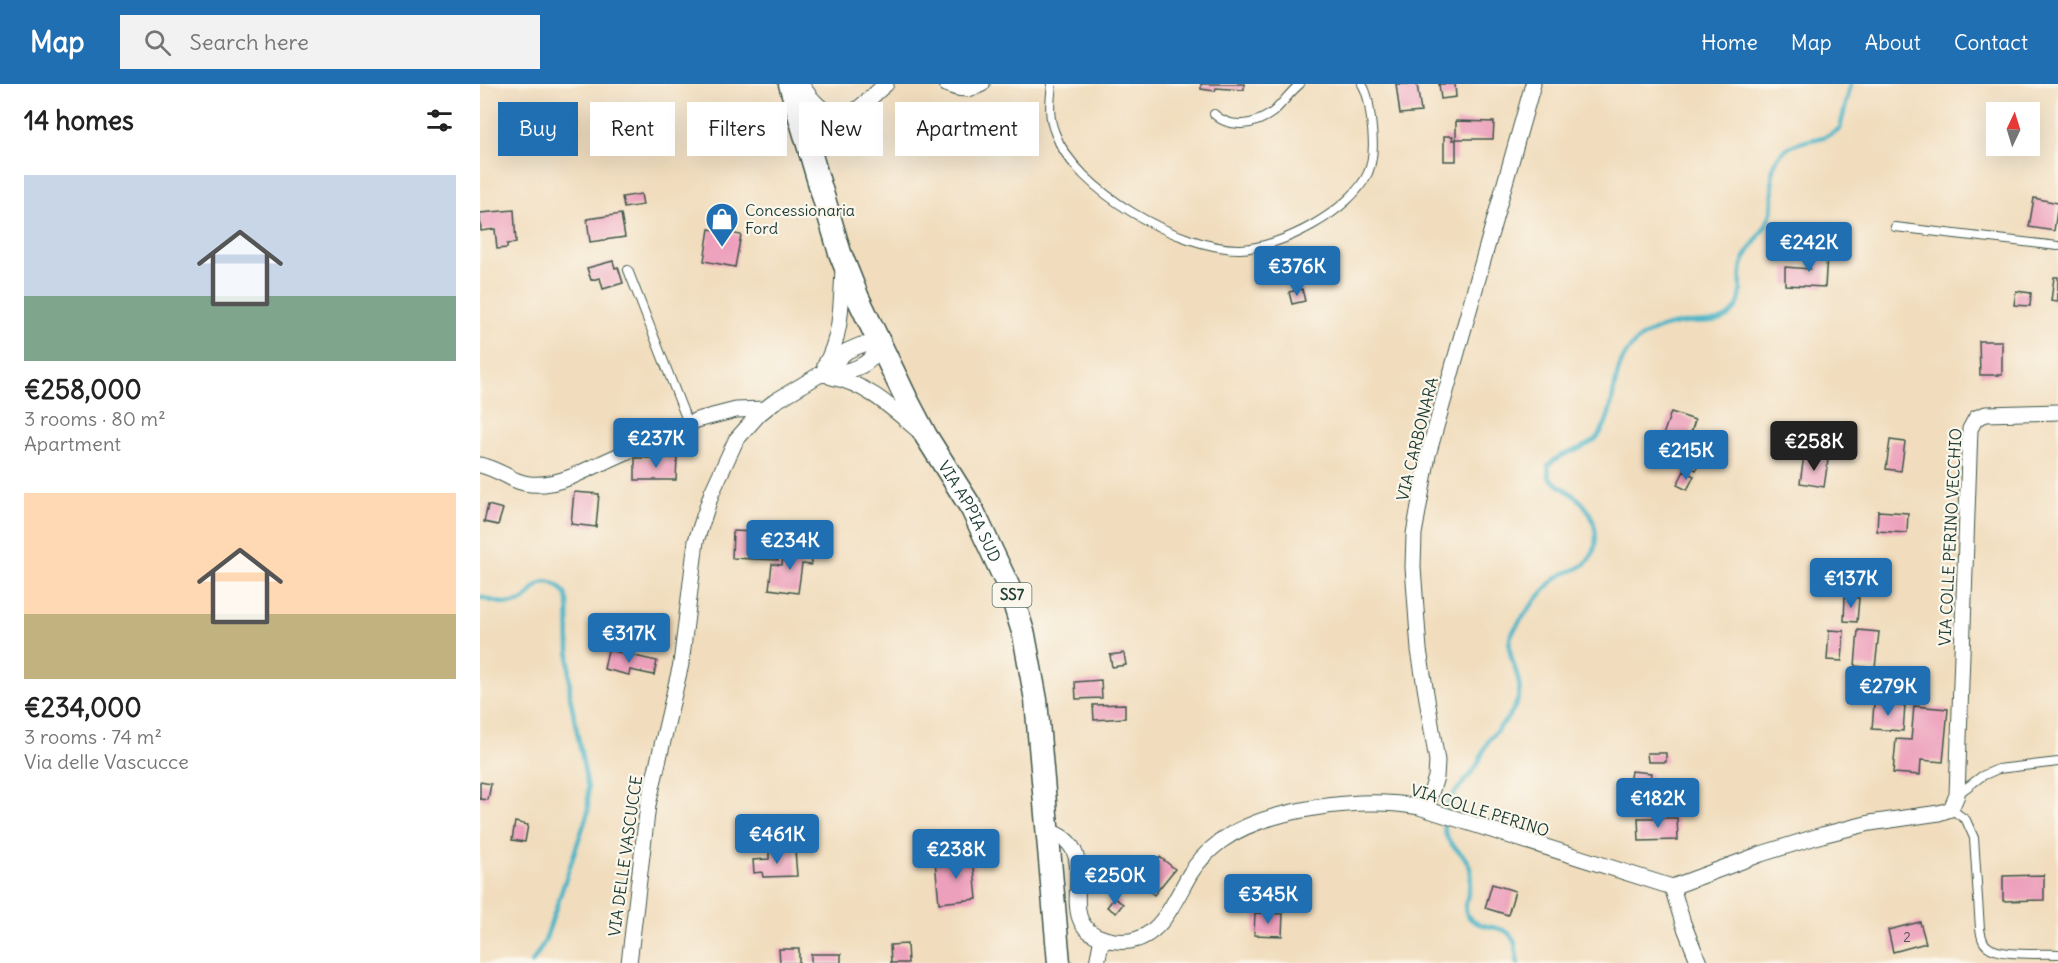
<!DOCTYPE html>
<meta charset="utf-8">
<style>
:root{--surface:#fff;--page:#f2f2f2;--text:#222;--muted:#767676;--accent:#1f6fb2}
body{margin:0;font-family:Delius,sans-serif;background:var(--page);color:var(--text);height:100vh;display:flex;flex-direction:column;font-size:22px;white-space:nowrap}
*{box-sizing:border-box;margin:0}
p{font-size:20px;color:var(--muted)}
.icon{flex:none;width:33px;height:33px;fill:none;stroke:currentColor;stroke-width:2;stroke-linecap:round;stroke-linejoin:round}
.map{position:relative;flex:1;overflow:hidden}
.details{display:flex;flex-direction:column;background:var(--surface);width:480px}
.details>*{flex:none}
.top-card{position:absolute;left:18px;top:18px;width:570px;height:54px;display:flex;gap:12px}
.needle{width:39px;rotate:4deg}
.fabs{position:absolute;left:1506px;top:18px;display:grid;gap:12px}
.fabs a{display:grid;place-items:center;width:54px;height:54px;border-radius:0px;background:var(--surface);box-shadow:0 6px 24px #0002;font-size:30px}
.price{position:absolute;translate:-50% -51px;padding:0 14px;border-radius:6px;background:var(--accent);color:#fff;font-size:20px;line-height:39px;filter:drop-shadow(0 2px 3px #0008)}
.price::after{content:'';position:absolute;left:50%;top:36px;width:18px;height:14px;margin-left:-9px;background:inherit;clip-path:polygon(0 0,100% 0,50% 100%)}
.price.active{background:#222;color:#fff}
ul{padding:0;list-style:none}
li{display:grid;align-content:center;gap:12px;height:318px;padding:0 24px}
li span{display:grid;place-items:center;height:186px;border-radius:0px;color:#555}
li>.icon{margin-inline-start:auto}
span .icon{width:108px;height:108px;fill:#fffc;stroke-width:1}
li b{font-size:26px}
h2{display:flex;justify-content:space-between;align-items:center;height:72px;padding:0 24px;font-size:26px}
.tag{padding:0 21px;border-radius:0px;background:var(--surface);box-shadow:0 6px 24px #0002;font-size:21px;line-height:54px}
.tag.active{background:var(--accent);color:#fff}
header{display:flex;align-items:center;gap:36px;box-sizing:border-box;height:84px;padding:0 30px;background:var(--accent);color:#fff}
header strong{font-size:28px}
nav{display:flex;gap:33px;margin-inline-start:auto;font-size:21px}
.search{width:420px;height:54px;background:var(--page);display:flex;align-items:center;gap:15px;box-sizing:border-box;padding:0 21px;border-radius:0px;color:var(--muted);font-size:22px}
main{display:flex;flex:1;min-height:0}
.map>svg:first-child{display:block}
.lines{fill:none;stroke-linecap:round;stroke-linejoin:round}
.stream{stroke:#49b4c6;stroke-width:4.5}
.building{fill:#eda0bc}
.service-casing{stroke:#3e5549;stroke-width:10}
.minor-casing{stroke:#3e5549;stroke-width:17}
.primary-casing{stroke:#3e5549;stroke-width:25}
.service{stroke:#fff;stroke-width:8}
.minor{stroke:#fff;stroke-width:15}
.primary{stroke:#fff;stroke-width:22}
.labels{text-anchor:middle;stroke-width:4.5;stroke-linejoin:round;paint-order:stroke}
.number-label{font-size:14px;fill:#525656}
.shield{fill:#fbf7ec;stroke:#61756b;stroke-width:1.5}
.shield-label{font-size:15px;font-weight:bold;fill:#1f3d34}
.poi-label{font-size:16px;fill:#1f3d34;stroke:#fbf7ec;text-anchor:start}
.street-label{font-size:16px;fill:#1f3d34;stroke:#fbf7ec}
</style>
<header>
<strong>Map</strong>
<div class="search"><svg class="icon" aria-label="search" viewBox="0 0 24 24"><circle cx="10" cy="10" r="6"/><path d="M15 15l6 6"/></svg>Search here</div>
<nav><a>Home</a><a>Map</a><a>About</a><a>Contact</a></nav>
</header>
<main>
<section class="details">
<h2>14 homes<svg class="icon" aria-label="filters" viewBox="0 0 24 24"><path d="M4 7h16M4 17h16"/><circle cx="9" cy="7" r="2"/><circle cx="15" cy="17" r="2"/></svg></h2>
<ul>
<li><span style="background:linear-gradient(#c9d6e8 65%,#7fa58c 0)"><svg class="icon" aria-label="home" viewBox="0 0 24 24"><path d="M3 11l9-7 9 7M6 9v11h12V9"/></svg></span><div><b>€258,000</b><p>3 rooms · 80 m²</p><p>Apartment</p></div></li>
<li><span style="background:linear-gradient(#ffd9b3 65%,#c2b280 0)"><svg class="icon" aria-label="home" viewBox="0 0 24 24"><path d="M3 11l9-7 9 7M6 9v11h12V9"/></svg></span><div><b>€234,000</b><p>3 rooms · 74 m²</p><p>Via delle Vascucce</p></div></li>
</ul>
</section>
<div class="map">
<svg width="1578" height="879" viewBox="0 0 1578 879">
<rect width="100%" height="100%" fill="#fbf7ec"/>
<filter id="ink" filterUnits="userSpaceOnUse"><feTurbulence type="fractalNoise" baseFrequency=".0167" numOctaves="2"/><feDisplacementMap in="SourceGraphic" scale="12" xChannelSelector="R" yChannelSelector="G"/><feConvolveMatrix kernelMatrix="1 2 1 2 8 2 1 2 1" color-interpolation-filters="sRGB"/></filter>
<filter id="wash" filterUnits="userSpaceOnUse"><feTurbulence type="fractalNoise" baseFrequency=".008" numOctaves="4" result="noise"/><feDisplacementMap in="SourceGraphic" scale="24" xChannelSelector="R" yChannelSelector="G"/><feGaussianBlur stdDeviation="1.35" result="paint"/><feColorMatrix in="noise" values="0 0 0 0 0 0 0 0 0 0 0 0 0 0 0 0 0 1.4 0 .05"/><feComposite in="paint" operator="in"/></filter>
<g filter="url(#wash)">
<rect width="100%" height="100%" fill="#f1ddbd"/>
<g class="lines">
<path class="stream" d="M0 513C13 517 30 523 42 517 49 514 51 507 56 503 69 491 84 503 88 517L90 612 108 704V728L65 857 52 879
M1038 879C1036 872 1037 864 1034 857 1026 837 1000 848 988 832 980 822 995 800 990 784 984 763 962 765 964 734 966 712 984 701 995 684 1001 676 1003 665 1009 656 1019 643 1033 631 1038 615 1046 590 1019 569 1034 546 1045 529 1060 510 1074 496 1082 488 1093 488 1102 482 1122 468 1118 437 1104 421 1095 409 1079 404 1069 393L1068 382C1082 365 1109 368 1121 348 1140 317 1127 279 1161 254 1173 245 1189 241 1204 239 1220 237 1239 242 1252 229 1266 215 1258 198 1262 181 1267 162 1287 149 1292 125 1296 106 1286 89 1299 72 1315 52 1342 60 1360 44L1371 0"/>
</g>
<g id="blocks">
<path class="building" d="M721 0H764V6L736 4 735 7 721 5Z
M916 0H937L941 28 920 30Z
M959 0H975L976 13 961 15Z
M976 37 1014 38 1013 55H976Z
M964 52H973L972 56H976V77H964Z
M161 110 163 121 144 124 142 113Z
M1554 114 1578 119 1574 147 1549 143Z
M34 126 36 159 27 160V164L17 165 15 145 1 147 0 129Z
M141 130 145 153 110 158 107 135Z
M229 145 261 151 255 183 224 177Z
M1330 169 1347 170 1345 203 1305 201V183L1330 185Z
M133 177 135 184 138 183 143 199 123 205 120 194 111 196 107 184Z
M1574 193H1578V218L1571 217Z
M822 205 825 217 812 220 809 208Z
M1536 207 1551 209 1550 222 1534 221Z
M1499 257H1522V291H1500Z
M1191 328 1215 336 1207 362 1182 354Z
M1410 356 1425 358 1421 387 1406 385Z
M1324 372 1348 376 1344 403 1320 399Z
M1212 373 1220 378 1216 386 1207 382Z
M155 374H197L196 396H155Z
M1204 387 1214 392 1207 406 1197 401Z
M94 408 119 410 116 443 91 440Z
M8 421 23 425 18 441 4 438Z
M1398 427 1428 429 1427 449 1397 447Z
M253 447 299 449 298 476 252 474Z
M308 464 332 468 331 481 322 480 318 509 289 505 292 480 302 481 303 474H307Z
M1365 513 1379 514 1377 538 1364 537Z
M1349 546 1364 547 1362 577 1347 576Z
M1378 546 1399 548 1395 584 1375 582Z
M128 566 177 577 174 591 150 586 149 591 124 585Z
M644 569 646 581 632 583 630 571Z
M621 596 622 614 596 615 595 598Z
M645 620V634L614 636 613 621Z
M1394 620 1425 622 1423 647 1392 645Z
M1434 622 1468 625 1463 678 1441 676 1440 691 1413 689 1416 655 1431 656Z
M1167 669H1186V678H1168Z
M1151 687 1171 689 1169 703 1149 700Z
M0 698 11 700 8 716 0 715Z
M1158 734H1197L1198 756 1159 757Z
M35 738 48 741 45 758 32 756Z
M315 766 317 792 283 793 282 788 274 789 273 776 289 775V768Z
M680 773 695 785 674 811 659 799Z
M493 774 497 815 459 819 455 777Z
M1564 791V816L1523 817V792Z
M1012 800 1035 807 1028 831 1005 824Z
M634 814 643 820 636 829 627 823Z
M775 829 803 830 802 852 774 851Z
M1440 838 1446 859 1413 868 1408 846Z
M427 860 428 879H411L410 861Z
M299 865H319V879H300Z
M331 870H361V879H331Z"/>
</g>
</g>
<g filter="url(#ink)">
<use href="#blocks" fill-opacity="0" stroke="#3e5549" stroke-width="1.5"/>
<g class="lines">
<g class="service-casing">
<path id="service" d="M572 0C570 17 568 33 575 49 595 106 701 166 760 165 800 164 871 127 888 89 895 72 893 52 891 35 889 23 889 11 882 0
M734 30C751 46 776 41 793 28 803 19 810 8 820 0
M1415 143 1578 162
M148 186 208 339
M1478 710 1502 692 1518 685 1578 678
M1471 725 1486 736 1494 754 1500 845C1501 851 1502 858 1507 862 1520 873 1561 869 1578 870"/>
</g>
<g class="minor-casing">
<path id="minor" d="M321 0C331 16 351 41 373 28 385 21 395 9 406 0
M466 0C479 6 489 7 502 0
M345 281C362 252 361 218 363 185
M351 293C387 300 412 324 439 347
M0 381C13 384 23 390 35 396 53 404 73 400 91 393L217 336 256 326 284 325
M946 725 956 693 957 677 939 566 933 483 934 450 948 371 1053 0
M568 747C631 766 565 838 625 855 675 869 690 824 710 790 718 777 729 766 741 757 787 724 884 712 939 723L1192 803 1203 839 1219 879
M1192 803 1281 770 1342 751 1390 739 1459 729 1471 725 1477 711 1490 345 1496 334 1506 330 1578 328
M149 879 168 721 201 580 216 457 232 408 256 356 279 330 294 318 339 291 367 267 381 261 399 260C391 287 363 288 339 291
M617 879 622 854"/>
</g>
<g class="primary-casing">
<g id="primary">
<path id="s1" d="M310 0 360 169 378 214 426 314 446 352 492 425 530 506 544 551 556 616 579 879"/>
</g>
</g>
<use href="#service" class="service"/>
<use href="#minor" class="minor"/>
<use href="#primary" class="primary"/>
</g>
</g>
<defs>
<g id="shop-pin" transform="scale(1.725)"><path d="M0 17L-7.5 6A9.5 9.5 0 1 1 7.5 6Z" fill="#1f6fb2" stroke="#fbf7ec"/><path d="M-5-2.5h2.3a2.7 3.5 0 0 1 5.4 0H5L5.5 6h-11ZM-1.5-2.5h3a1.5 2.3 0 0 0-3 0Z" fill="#fff"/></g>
</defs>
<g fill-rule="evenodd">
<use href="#shop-pin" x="242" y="135"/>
</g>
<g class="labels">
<g class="number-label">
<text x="1427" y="858">2</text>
</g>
<rect class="shield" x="512.5" y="499" width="39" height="24" rx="4.5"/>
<g class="shield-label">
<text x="532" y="516">SS7</text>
</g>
<g class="poi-label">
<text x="265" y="132">Concessionaria<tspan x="265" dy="18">Ford</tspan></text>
</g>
<g class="street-label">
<text transform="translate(937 355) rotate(-76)" y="6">VIA CARBONARA</text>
<text dy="6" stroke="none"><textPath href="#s1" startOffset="466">VIA APPIA SUD</textPath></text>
<text transform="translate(1470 453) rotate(-87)" y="6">VIA COLLE PERINO VECCHIO</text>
<text transform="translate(1000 726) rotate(17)" y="6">VIA COLLE PERINO</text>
<text transform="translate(145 772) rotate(-82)" y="6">VIA DELLE VASCUCCE</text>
</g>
</g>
</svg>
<div class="fabs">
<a><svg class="needle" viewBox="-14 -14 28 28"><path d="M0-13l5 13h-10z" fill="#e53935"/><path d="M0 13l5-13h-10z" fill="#767676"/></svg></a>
</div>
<b class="price" style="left:1329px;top:189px">€242K</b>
<b class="price" style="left:817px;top:213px">€376K</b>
<b class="price" style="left:176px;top:385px">€237K</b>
<b class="price active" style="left:1334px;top:388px">€258K</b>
<b class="price" style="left:1206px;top:397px">€215K</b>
<b class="price" style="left:310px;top:487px">€234K</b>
<b class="price" style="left:1371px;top:525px">€137K</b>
<b class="price" style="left:149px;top:580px">€317K</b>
<b class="price" style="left:1408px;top:633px">€279K</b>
<b class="price" style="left:1178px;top:745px">€182K</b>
<b class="price" style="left:297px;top:781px">€461K</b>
<b class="price" style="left:476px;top:796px">€238K</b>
<b class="price" style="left:635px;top:822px">€250K</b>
<b class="price" style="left:788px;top:841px">€345K</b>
<div class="top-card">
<a class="tag active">Buy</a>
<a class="tag">Rent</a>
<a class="tag">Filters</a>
<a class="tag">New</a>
<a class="tag">Apartment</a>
</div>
</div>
</main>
